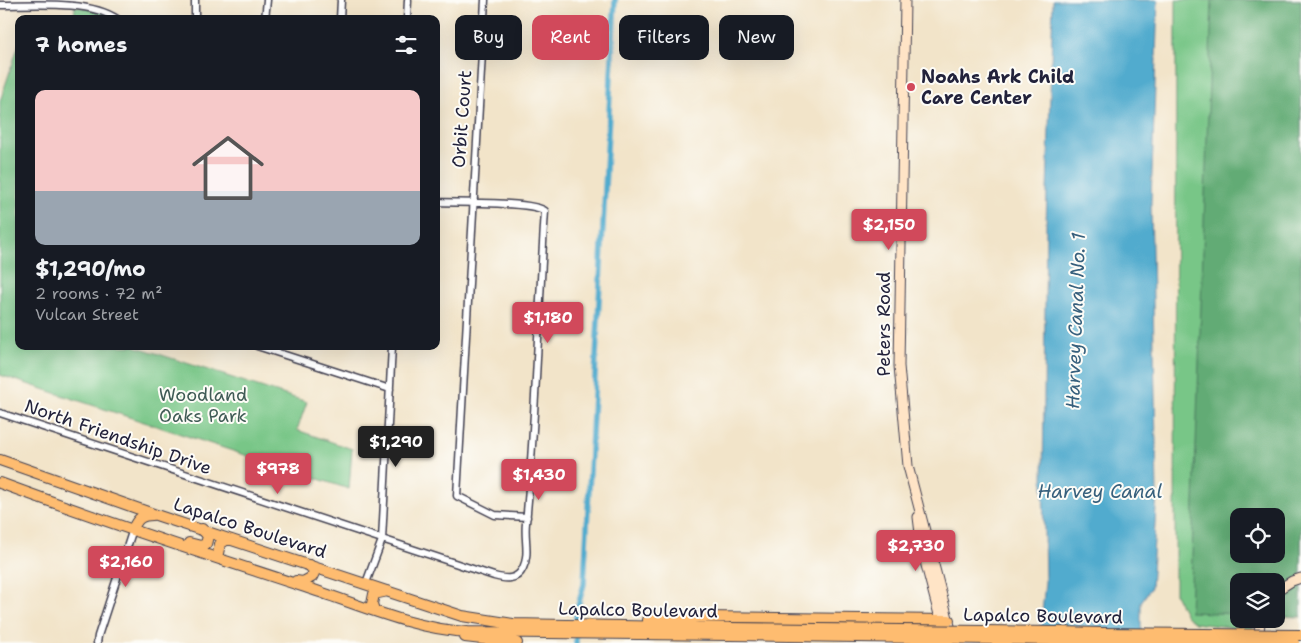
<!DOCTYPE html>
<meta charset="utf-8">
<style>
:root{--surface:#171b24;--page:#20242c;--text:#f1f3f6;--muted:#9ea1a6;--line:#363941;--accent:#d1495b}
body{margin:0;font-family:"Shantell Sans",sans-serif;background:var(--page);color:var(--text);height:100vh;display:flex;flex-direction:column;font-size:19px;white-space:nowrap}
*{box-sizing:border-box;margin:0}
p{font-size:16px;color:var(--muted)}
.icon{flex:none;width:28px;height:28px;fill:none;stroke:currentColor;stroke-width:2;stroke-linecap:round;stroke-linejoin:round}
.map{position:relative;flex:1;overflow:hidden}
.sheet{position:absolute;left:15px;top:15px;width:425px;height:335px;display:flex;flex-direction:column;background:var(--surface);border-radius:10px;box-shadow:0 5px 20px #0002}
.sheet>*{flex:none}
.top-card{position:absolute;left:455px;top:15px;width:475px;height:45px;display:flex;gap:10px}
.controls{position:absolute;left:1230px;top:508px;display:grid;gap:10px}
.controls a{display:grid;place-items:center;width:55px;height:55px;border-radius:10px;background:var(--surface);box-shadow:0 5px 20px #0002;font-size:25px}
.price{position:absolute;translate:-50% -42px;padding:0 11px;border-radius:5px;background:var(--accent);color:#fff;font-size:16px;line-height:32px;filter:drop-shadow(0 1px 2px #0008)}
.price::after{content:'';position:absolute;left:50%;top:30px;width:15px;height:11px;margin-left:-8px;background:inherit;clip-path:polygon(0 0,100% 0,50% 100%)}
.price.selected{background:#222;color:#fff}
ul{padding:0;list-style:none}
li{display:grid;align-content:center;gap:10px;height:265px;padding:0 20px}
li+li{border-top:1px solid var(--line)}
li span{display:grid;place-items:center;height:155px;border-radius:10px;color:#555}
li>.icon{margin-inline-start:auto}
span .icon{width:90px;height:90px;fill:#fffc;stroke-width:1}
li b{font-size:21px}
h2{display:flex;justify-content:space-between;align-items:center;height:60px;padding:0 20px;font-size:21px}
.pill{padding:0 18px;border-radius:10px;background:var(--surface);box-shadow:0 5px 20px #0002;font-size:18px;line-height:45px}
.pill.selected{background:var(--accent);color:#fff}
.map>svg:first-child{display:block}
.green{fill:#78c687;stroke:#4d7461;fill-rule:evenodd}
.forest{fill:#62ab74;stroke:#426658;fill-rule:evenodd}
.water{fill:#51abce;stroke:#3a6684}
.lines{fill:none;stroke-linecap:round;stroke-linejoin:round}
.canal{stroke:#51abce;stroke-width:5.5}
.street-casing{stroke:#413f50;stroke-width:9}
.secondary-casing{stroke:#413f50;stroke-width:11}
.primary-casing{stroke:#413f50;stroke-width:12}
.street{stroke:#fff;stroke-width:6}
.secondary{stroke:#ffe4c6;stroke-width:9}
.primary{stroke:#febc70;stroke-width:10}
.primary-bridge-casing{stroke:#413f50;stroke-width:12;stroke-linecap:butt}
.primary-bridge{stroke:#febc70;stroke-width:10}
.poi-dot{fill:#d1495b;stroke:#fdfcf7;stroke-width:2}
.labels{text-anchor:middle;stroke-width:4;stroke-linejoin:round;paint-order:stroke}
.poi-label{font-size:18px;font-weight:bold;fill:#22223b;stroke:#fdfcf7;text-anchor:start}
.street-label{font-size:18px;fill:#22223b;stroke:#fdfcf7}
.park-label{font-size:18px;fill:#405b56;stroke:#fdfcf7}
.water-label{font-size:19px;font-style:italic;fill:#37607d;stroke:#fdfcf7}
</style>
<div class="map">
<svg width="1301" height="643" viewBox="0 0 1301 643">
<rect width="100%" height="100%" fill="#fdfcf7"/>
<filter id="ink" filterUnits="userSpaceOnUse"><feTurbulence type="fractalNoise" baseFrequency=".02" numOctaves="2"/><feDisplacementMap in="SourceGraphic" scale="10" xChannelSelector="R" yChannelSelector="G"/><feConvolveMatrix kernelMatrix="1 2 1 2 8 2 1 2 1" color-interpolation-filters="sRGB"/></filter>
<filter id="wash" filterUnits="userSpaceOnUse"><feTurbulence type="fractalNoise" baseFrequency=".0096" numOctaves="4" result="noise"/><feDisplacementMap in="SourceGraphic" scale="20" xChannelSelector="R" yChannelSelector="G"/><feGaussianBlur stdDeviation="1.12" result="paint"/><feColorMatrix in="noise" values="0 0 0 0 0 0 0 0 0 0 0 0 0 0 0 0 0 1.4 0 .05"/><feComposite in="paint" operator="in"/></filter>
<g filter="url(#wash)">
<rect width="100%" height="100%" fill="#f2e4c9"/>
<path class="green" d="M1176 0H1301V561L1239 581V619H1252L1253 630 1195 623 1186 616 1175 594ZM1239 516H1276V554H1239Z
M75 6 105 12V19H74Z
M19 44V346H134L307 402 297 430 352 449 349 489 0 375V101Z"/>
<path class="forest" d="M1212 0H1301V617L1276 616V581H1239V614L1190 612ZM1239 516H1276V554H1239Z"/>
<path class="water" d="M1053 0H1158L1151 202 1157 492 1151 588 1141 602V643H1039L1045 582 1043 482 1046 223Z"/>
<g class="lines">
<path class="canal" d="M576 643V613L584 584 615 0"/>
</g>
</g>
<g filter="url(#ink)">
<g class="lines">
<g class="street-casing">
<path id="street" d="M485 0 457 496 495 515 527 517
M0 5C33 5 90 0 117 19
M195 19V0
M265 19 267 0
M340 19 341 0
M407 19 408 0
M257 346 390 389
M0 413 494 576C505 579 517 581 523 568 530 554 524 538 526 523 536 419 538 315 545 211 534 201 455 203 436 202
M366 583 382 540 392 346
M97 643 98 636 133 529"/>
</g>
<g class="secondary-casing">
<path id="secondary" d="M905 0 899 366 908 466 950 626
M918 517 922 550 942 626
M1276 591 1292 581 1301 578
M1259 640 1260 619"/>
</g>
<g class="primary-casing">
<path id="primary" d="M0 460 159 516 462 616 513 624 730 628
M0 483C100 520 203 554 305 587 358 604 412 629 468 632L730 635
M133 529C137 519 141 515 153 515
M189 543 201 546 206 544 208 536 202 529
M217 558 220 544 226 540H232
M296 581 303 582 312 577 314 573 310 565
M374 610 372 604 374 594 388 591
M648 620 703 617 949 620
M1057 632 1102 633
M465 637 517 643
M1057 640H1102"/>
</g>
<use href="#street" class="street"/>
<use href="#secondary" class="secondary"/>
<use href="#primary" class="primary"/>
<g class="primary-bridge-casing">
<path id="primary-bridge" d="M730 628 1057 632
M1102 633 1301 635
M730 635 1057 640
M1102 640 1294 643"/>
</g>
<use href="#primary-bridge" class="primary-bridge"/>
</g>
</g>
<circle class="poi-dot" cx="911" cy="87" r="5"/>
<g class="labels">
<g class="poi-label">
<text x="921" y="83">Noahs Ark Child<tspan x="921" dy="21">Care Center</tspan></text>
</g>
<g class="street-label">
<text transform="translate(462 119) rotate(-86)" y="6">Orbit Court</text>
<text transform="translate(884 324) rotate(-90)" y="6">Peters Road</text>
<text transform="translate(118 437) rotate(19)" y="6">North Friendship Drive</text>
<text transform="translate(250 528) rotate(18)" y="6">Lapalco Boulevard</text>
<text transform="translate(638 610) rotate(1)" y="6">Lapalco Boulevard</text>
<text transform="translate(1043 616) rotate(1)" y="6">Lapalco Boulevard</text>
</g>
<g class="park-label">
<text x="203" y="401">Woodland<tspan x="203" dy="21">Oaks Park</tspan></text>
</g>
<g class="water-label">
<text transform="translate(1075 321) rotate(-88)" y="7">Harvey Canal No. 1</text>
<text x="1100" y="498">Harvey Canal</text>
</g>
</g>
</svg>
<div class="controls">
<a><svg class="icon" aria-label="locate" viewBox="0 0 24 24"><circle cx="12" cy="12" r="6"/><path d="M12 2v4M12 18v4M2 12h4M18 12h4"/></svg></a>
<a><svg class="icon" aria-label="layers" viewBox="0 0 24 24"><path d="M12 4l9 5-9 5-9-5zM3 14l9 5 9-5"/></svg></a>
</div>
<b class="price" style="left:889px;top:251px">$2,150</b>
<b class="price" style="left:548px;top:344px">$1,180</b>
<b class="price selected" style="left:396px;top:468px">$1,290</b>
<b class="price" style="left:278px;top:495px">$978</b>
<b class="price" style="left:539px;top:501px">$1,430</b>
<b class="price" style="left:916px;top:572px">$2,730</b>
<b class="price" style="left:126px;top:588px">$2,160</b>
<div class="top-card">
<a class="pill">Buy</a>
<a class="pill selected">Rent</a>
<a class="pill">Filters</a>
<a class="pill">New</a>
</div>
<section class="sheet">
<h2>7 homes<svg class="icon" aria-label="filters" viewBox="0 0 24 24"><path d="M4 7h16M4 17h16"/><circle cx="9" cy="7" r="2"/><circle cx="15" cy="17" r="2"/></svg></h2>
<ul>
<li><span style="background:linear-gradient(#f6c9c9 65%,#9aa5b1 0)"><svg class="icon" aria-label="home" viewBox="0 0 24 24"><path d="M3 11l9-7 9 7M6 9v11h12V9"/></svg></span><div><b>$1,290/mo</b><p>2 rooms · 72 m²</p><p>Vulcan Street</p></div></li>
</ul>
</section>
</div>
